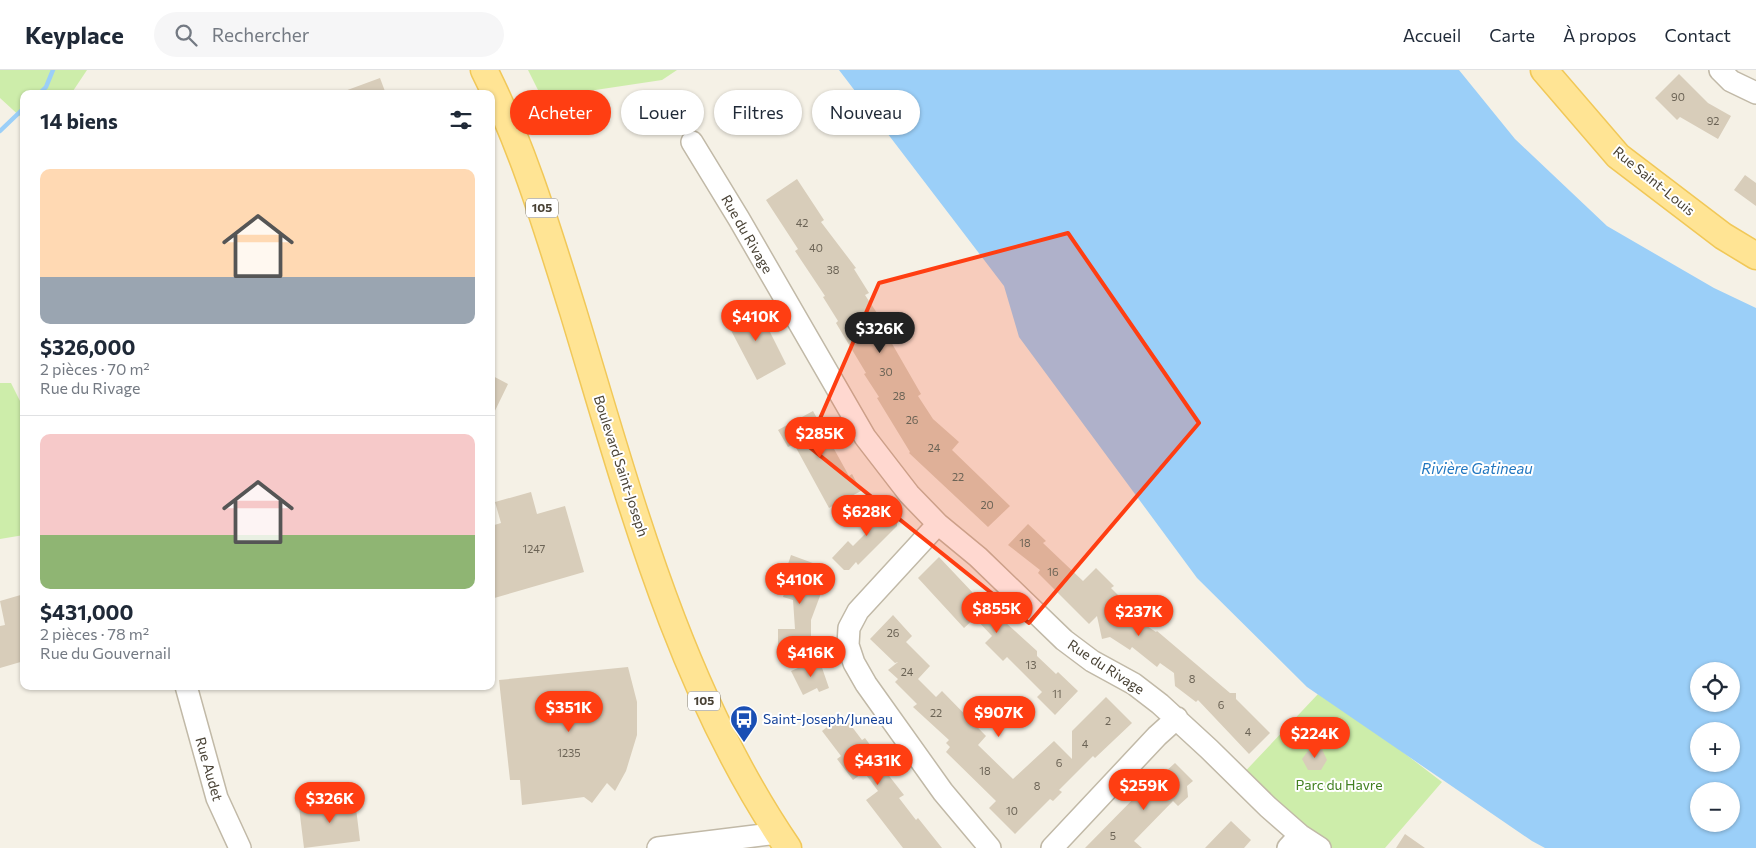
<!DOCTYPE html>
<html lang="fr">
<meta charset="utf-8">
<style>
:root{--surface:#fff;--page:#f6f6f7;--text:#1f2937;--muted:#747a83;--line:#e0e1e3;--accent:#ff3e12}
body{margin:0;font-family:Commissioner,sans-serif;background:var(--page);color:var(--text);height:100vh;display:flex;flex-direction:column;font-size:19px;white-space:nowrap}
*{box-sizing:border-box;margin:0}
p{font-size:16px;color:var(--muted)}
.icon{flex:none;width:28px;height:28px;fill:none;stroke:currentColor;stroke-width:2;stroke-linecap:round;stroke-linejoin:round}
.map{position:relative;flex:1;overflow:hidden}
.side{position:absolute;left:20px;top:20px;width:475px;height:600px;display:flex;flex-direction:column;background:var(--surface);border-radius:10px;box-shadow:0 1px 4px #0004}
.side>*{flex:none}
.guide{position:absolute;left:510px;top:20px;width:475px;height:45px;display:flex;gap:10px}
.tools{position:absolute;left:1690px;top:592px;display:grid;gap:10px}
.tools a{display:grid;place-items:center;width:50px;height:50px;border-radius:50%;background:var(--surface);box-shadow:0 1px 4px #0004;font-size:25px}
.price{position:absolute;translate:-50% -42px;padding:0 11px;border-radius:18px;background:var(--accent);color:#fff;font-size:16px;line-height:32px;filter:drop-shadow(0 1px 2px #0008)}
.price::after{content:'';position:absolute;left:50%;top:30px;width:15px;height:11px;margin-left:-8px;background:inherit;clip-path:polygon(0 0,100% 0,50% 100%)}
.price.active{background:#222;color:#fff}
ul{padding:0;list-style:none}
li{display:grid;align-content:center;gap:10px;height:265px;padding:0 20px}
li+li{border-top:1px solid var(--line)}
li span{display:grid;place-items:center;height:155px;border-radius:10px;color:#555}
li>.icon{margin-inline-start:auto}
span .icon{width:90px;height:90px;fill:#fffc;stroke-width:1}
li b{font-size:21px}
h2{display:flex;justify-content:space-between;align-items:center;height:60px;padding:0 20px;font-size:21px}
.chip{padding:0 18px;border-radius:22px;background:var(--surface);box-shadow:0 1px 4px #0004;font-size:18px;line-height:45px}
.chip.active{background:var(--accent);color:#fff}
header{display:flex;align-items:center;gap:30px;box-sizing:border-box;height:70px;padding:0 25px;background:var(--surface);border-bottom:1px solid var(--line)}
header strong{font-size:24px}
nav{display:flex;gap:28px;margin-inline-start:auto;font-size:18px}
.search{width:350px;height:45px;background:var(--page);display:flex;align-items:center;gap:12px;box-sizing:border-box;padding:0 18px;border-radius:28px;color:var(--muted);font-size:19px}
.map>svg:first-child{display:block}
.green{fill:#cdedaa}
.water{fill:#9bcff8;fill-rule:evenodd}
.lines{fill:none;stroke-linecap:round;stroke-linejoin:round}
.stream{stroke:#9bcff8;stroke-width:4.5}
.building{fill:#d8cdba}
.minor-casing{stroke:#c1b9a7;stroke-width:24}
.major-casing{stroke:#f1c858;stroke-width:29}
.minor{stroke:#fff;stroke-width:21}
.major{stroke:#ffe494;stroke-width:26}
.marked{fill:#ff3e12;fill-opacity:0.2;stroke:#ff3e12;stroke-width:4;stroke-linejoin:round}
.labels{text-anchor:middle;stroke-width:4;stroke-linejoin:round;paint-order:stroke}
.number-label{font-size:11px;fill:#6c6456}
.shield{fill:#fff;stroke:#7f7a71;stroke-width:1}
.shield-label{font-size:12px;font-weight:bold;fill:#484134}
.street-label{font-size:14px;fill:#484134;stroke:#fff}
.transit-label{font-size:14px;fill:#164399;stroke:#fff;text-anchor:start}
.park-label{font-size:14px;fill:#428021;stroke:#fff}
.water-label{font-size:15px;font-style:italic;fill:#2177c0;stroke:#fff}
</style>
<header>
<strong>Keyplace</strong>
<div class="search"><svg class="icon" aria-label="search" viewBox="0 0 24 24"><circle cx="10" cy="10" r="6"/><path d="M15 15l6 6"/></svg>Rechercher</div>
<nav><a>Accueil</a><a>Carte</a><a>À propos</a><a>Contact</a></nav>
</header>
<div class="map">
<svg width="1756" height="778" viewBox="0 0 1756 778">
<rect width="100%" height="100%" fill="#f5f1e6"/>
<path class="green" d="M0 0H87L71 24H24V50L0 28Z
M528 0H677L662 10 542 28Z
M0 313H11L24 339V465L0 469Z
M1318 624 1391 673 1442 712 1385 778H1320L1238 709Z"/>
<path class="water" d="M839 0H1459L1515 69 1607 156 1714 218 1756 238V778H1545L1532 771 1307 617 1197 508 1019 267 1004 216ZM1699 601H1731V634H1699ZM1699 661H1731V694H1699ZM1699 721H1731V754H1699Z"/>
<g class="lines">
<path class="stream" d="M39 24 46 17 53 0
M0 61 24 38"/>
</g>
<path class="building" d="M1679 4 1708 33 1731 46 1718 69 1680 47 1677 50 1655 28Z
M380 8 386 24H342V22Z
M1745 105 1756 113V136L1734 120Z
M797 109 824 150 821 152 856 198 854 199 869 223 865 225 881 249 879 251 921 324 918 326 933 349 959 372 952 380 1010 436 988 457 909 383 910 382 877 328 879 327 864 304 866 303 836 253 838 251 823 227 825 226 795 181 798 179 766 130Z
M753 234 765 255 766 254 786 294 757 310 725 249Z
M491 305 508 314 491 349Z
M813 341 849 406 852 404 861 421 829 438 794 374 788 377 778 360Z
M531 422 537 444 565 436 584 502 491 529V456L501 453 495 432Z
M878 430 897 450V456L858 495 856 492 849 500H844L832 488 848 471 853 476 869 460 859 450Z
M1028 454 1046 471 1043 473 1083 511 1096 498 1114 516 1111 518 1118 525 1111 532 1156 562 1157 561 1230 623H1236V629L1270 663 1249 684 1198 630 1196 632 1175 616 1174 603 1160 593 1157 597 1132 577 1130 580 1110 567 1102 569 1097 546 1089 554 1038 503 1040 500 1008 475Z
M791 485 821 496 816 515 823 518 811 550V584H778V559H795L793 530 783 527 786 517 776 514 780 502 785 503Z
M939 487 974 524 1037 581V586L1056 604 1058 602 1078 621 1055 645 1037 627 1042 622 1007 587 1003 591 985 573 992 566 975 548 964 558 918 508Z
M24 524V591L0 598V556L5 555 0 531Z
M893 545 912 566 906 572 930 596 918 609 936 627 942 621 986 666 978 675 1013 709 1054 671 1072 689V661L1106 627 1132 653 1095 688 1093 686 1059 720 1062 722 1053 731 1050 729 1015 764 989 738 996 731 946 682 950 677 946 673 949 670 913 637 917 634 895 612 898 609 888 600 898 592 895 593 870 569Z
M819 589 829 618 819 622 817 618 803 625 791 601Z
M628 597 637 632V665L626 701 615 721 607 713 592 733 584 727 522 735 520 710H510L499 610Z
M843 645 862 670 865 668 882 691 879 693 904 725 899 728 916 750 918 748 942 778H903L866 730 878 721 864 702 853 710 837 689 841 686 822 661Z
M1310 678 1322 679 1327 690 1321 700H1308L1302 689Z
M1175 693 1193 711 1187 716 1188 727 1178 736 1173 731 1134 771 1142 778H1085L1142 720 1144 721Z
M355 730 360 771 304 778 299 737Z
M1231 751 1251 770 1244 778H1205Z
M1405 764 1425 778H1396Z"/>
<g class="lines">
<g class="minor-casing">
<path id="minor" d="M1720 0 1731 11 1756 23
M692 72 739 149 865 367 909 424 938 454 978 487 1064 570 1092 591 1134 614 1160 634 1209 679 1268 737 1300 765 1320 778
M938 454 858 541 849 558 848 575 854 593 866 614 943 722 990 778
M186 616 217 728 240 778
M658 778 778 763
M1052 778 1157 666 1177 648
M1288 778 1300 765"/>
</g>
<g class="major-casing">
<path id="major" d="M484 0C523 77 547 158 573 241 629 425 678 617 788 778
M1544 0 1618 86 1723 166 1756 186"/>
</g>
<use href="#minor" class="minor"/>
<use href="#major" class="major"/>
</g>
<path class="marked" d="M1068 163 1199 353 1029 553 808 376 879 213Z"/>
<defs>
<g id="bus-pin" transform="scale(1.4375)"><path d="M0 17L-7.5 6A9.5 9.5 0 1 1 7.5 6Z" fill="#1a4fb4" stroke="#fff"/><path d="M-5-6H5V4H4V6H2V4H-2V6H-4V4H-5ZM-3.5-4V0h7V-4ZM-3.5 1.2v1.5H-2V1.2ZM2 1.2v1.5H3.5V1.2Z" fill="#fff"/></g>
</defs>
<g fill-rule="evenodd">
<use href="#bus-pin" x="744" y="649"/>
</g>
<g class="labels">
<g class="number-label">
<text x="1678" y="31">90</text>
<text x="1713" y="55">92</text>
<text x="802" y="157">42</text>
<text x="816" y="182">40</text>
<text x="833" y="204">38</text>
<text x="886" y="306">30</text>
<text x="899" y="330">28</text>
<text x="912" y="354">26</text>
<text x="934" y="382">24</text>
<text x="958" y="411">22</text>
<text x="987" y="439">20</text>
<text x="1025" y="477">18</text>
<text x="534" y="483">1247</text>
<text x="1053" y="506">16</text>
<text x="893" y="567">26</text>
<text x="1031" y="599">13</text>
<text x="907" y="606">24</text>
<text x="1192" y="613">8</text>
<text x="1057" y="628">11</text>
<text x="1221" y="639">6</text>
<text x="936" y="647">22</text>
<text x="1108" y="655">2</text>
<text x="1248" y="666">4</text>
<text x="1085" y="678">4</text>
<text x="569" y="687">1235</text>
<text x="1059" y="697">6</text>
<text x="985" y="705">18</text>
<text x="1037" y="720">8</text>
<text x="1012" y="745">10</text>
<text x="1113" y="770">5</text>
</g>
<g class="shield">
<rect x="526" y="128.5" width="32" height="19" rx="4"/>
<rect x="688" y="621.5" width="32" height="19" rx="4"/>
</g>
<g class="shield-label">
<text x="542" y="142">105</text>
<text x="704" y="635">105</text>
</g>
<g class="street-label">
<text transform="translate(1654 111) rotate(39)" y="5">Rue Saint-Louis</text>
<text transform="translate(747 164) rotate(60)" y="5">Rue du Rivage</text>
<text transform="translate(621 396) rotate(72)" y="5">Boulevard Saint-Joseph</text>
<text transform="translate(1106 597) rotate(33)" y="5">Rue du Rivage</text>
<text transform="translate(209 699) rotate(74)" y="5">Rue Audet</text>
</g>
<g class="transit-label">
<text x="763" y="654">Saint-Joseph/Juneau</text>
</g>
<g class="park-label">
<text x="1339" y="720">Parc du Havre</text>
</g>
<g class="water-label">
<text x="1477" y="404">Rivière Gatineau</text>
</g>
</g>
</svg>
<div class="tools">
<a><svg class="icon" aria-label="locate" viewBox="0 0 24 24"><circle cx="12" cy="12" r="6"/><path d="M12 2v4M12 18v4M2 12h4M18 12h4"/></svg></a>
<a>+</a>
<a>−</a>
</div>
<b class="price" style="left:756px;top:272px">$410K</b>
<b class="price active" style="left:880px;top:284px">$326K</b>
<b class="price" style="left:820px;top:389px">$285K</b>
<b class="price" style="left:867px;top:467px">$628K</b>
<b class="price" style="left:800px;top:535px">$410K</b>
<b class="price" style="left:997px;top:564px">$855K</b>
<b class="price" style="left:1139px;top:567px">$237K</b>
<b class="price" style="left:811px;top:608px">$416K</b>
<b class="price" style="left:569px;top:663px">$351K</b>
<b class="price" style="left:999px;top:668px">$907K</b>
<b class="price" style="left:1315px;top:689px">$224K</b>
<b class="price" style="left:878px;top:716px">$431K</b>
<b class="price" style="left:1144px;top:741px">$259K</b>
<b class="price" style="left:330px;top:754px">$326K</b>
<div class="guide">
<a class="chip active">Acheter</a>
<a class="chip">Louer</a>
<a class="chip">Filtres</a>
<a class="chip">Nouveau</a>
</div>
<section class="side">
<h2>14 biens<svg class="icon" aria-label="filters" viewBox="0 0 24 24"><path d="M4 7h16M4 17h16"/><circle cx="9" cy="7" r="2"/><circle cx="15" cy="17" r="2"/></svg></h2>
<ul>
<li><span style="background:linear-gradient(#ffd9b3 70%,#9aa5b1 0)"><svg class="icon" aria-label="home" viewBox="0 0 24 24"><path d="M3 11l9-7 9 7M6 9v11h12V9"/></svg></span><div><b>$326,000</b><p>2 pièces · 70 m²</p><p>Rue du Rivage</p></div></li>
<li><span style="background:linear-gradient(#f6c9c9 65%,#8fb573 0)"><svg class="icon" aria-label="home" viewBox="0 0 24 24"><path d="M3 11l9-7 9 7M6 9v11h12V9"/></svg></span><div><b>$431,000</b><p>2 pièces · 78 m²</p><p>Rue du Gouvernail</p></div></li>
</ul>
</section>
</div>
